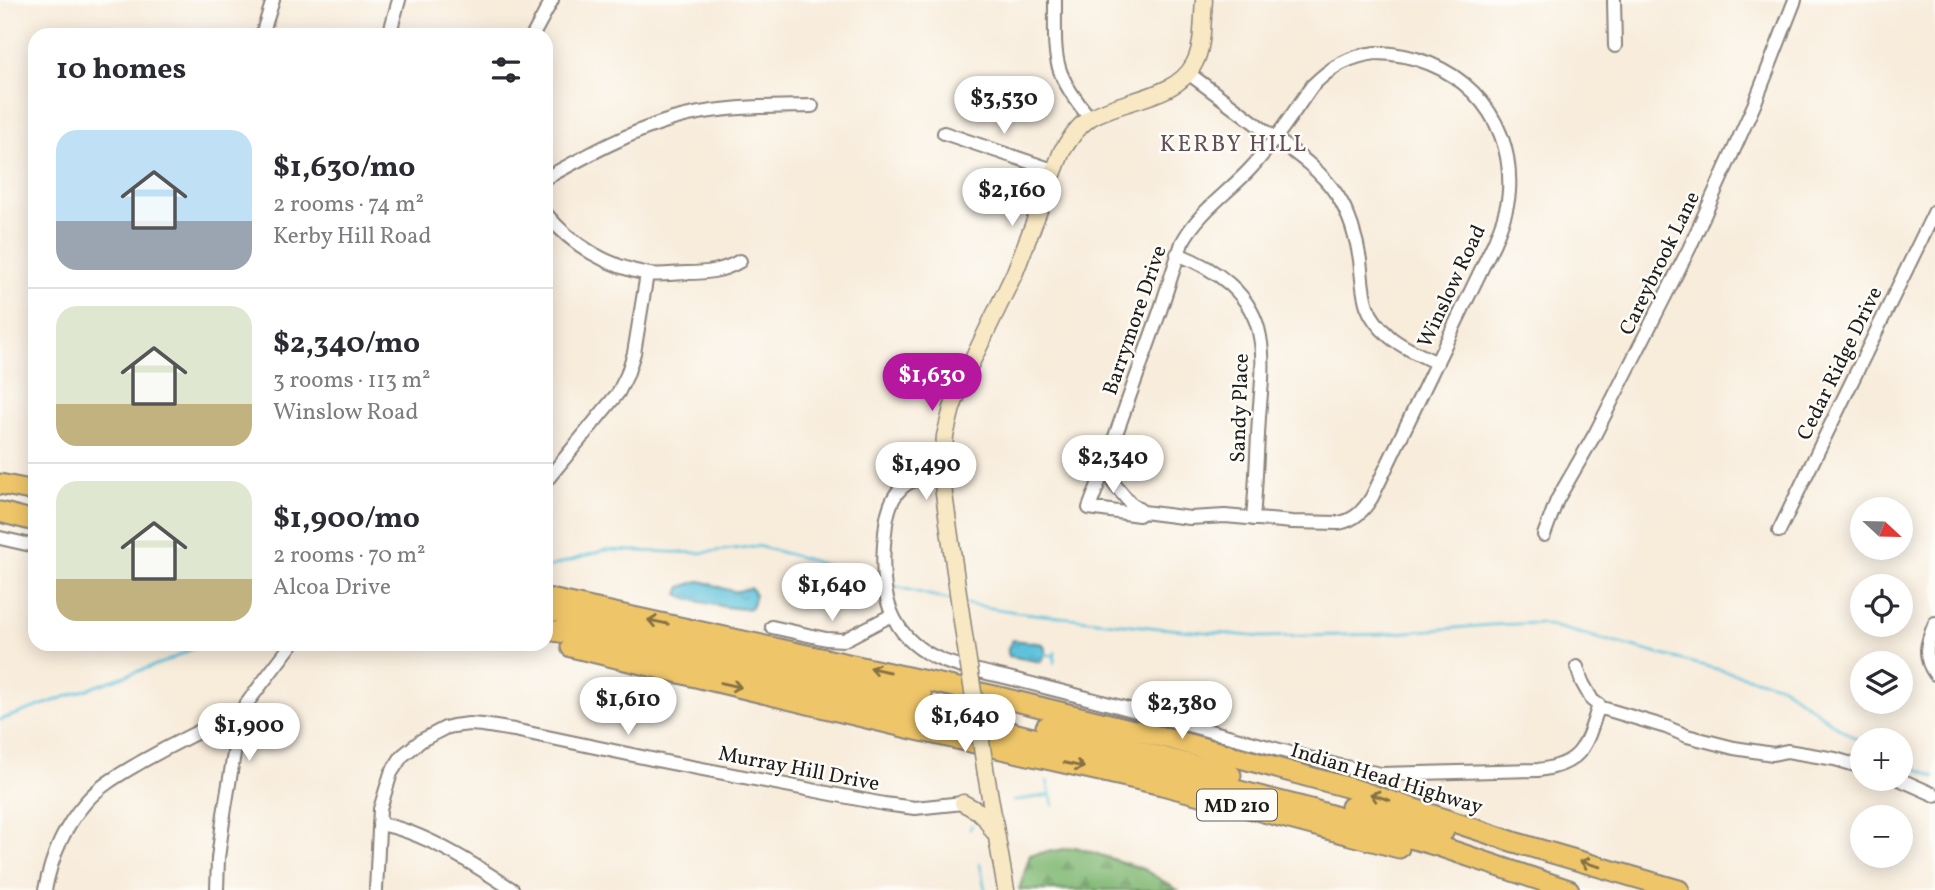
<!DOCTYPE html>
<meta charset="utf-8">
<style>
:root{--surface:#fff;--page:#f2f2f3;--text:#2b2b33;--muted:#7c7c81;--line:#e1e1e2;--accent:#b5179e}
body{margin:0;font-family:Vollkorn,serif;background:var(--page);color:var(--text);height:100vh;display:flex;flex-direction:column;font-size:26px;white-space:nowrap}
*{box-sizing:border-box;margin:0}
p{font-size:23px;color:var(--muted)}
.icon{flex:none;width:38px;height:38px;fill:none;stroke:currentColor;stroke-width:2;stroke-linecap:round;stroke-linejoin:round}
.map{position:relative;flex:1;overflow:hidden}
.details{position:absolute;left:28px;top:28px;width:525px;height:623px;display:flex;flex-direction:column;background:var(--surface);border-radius:21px;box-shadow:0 4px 18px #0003}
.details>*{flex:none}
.needle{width:46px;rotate:112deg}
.fabs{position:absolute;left:1850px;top:497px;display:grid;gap:14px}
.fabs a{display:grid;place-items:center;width:63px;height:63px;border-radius:50%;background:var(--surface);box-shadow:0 4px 18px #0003;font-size:35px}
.price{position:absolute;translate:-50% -60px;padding:0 16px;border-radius:24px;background:#fff;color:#222;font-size:23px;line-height:46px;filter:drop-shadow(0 2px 4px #0008)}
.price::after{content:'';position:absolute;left:50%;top:42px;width:21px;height:16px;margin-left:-10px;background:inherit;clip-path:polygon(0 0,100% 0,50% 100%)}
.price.selected{background:var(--accent);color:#fff}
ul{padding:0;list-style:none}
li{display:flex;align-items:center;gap:21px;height:175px;padding:0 28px}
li+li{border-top:2px solid var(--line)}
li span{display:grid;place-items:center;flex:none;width:196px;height:140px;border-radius:21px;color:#555}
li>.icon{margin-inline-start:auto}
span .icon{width:84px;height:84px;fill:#fffc;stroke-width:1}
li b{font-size:30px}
h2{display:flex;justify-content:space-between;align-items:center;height:84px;padding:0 28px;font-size:30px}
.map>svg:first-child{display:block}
.forest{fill:url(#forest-firs);stroke:#506b4a;stroke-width:2}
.water{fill:url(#water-ripples);stroke:#3d6f7c;stroke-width:2}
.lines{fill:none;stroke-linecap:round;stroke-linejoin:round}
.stream{stroke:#5ec2dc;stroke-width:2.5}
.minor-casing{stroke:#8a847c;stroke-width:16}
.secondary-casing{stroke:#8a847c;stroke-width:19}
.trunk-casing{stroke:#8a847c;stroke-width:23}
.minor{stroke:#fff;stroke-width:12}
.secondary{stroke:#f8e8c3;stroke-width:16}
.trunk{stroke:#eec569;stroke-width:19}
.secondary-bridge-casing{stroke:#8a847c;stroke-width:19;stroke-linecap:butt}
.secondary-bridge{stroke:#f8e8c3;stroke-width:16}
.oneway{stroke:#857042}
.labels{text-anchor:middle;stroke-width:5;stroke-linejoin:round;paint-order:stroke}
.shield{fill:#fdfcf7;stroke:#605f5e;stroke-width:2}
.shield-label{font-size:19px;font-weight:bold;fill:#1c1c1c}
.street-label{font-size:21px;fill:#1c1c1c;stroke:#fdfcf7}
.neighbourhood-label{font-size:23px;letter-spacing:2px;fill:#614e58;stroke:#fdfcf7}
</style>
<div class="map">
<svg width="1935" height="890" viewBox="0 0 1935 890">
<defs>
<pattern id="forest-firs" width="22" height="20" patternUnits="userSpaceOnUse" patternTransform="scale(1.75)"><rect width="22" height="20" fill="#84ba77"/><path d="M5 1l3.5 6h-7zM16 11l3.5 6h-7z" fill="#719f66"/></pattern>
<pattern id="water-ripples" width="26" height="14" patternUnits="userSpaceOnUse" patternTransform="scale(1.75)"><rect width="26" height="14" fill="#5ec2dc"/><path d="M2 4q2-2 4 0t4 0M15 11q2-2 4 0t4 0" fill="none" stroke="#51a6bc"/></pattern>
</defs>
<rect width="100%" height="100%" fill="#fdfcf7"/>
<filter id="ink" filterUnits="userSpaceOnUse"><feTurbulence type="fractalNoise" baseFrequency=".0143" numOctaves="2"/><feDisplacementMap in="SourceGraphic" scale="14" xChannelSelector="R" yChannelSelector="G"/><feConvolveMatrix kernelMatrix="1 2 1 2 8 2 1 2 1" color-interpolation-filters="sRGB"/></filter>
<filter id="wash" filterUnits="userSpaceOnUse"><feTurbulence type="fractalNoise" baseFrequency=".00686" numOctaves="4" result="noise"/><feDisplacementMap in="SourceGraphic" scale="28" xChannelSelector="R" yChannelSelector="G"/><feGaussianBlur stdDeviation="1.57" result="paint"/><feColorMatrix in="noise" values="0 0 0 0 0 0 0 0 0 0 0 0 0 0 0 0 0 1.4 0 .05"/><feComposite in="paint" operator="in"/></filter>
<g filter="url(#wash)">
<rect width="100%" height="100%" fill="#f8ecdb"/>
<path class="forest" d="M1076 847 1143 869 1178 890H1019L1030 855Z"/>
<path class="water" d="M699 581C711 582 722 590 734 591 741 592 745 588 751 588L755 595 751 608C739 611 689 601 678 594L681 587Z
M1013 640 1043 644C1047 650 1045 657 1041 662L1009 656C1006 649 1009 646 1013 640Z"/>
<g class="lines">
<path class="stream" d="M546 568 605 550 700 553 757 546 807 559 849 573
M894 586 953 601
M966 604 1016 612 1159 628 1263 637 1383 634 1490 625 1540 623 1782 686 1840 729 1862 742
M1045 654 1055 656
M1054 663 1055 652
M0 720 167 661 203 644
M1900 761 1935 777
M1047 781 1053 805
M1013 801 1050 795
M970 829 972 825
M980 864 985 889"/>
</g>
</g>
<g filter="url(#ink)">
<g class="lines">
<g class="minor-casing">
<path id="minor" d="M1055 0C1055 59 1051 71 1090 118
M1614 0 1615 46
M262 35 273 0
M389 35 399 0
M533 35 552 0
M1376 53C1453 54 1514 111 1509 191 1508 209 1501 226 1494 243L1372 497C1364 510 1355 520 1339 523L1292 522 1225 516 1190 518 1143 512 1130 503 1115 485 1112 476 1110 465 1112 445 1160 311 1182 243C1198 212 1228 193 1251 168 1274 143 1293 113 1312 86 1331 67 1349 56 1376 53Z
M1188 73C1215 93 1242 113 1269 134 1294 152 1320 169 1337 195 1349 213 1357 239 1360 260 1364 294 1361 312 1390 337 1403 348 1421 355 1437 363
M944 133 1053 170
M546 178C586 156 629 132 673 119 718 106 765 107 812 106
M546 214C572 245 608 267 649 274 661 276 675 273 687 273 707 273 723 271 740 261
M1177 254C1215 268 1253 294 1260 337 1265 363 1261 391 1259 417 1257 451 1256 485 1253 519
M1110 465 1102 474 1089 508 1139 515 1142 512
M942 473C908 478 891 487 886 524 881 565 879 613 913 643 936 663 963 667 991 674 1010 678 1029 683 1048 688 1144 712 1240 740 1336 765L1381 774 1538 770C1584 764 1586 744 1599 705
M546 481 618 393 627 375 634 353 647 274
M1779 531 1935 211
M1544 535 1557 500 1595 434 1689 249 1754 105 1795 0
M0 538 35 546
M1935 623C1927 642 1922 656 1935 674
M772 627 826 639 844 640 892 615
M1577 667 1582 682 1592 700 1602 708 1666 727 1687 736 1734 748 1773 754 1787 751 1835 759 1862 767
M1899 779 1935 795
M379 824C421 830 477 866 513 890
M45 890C51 859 64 827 85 803 100 785 121 774 141 762 173 744 207 727 241 711
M217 890 218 858 224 814 241 711 292 644
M376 890 380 809 391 773 402 756 422 740 445 728 453 726 469 724 483 725 514 730 666 762 884 804 915 808 963 803"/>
</g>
<g class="secondary-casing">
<path id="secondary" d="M965 642 944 494 942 473 945 436 952 408 962 382 1015 272 1062 151C1070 139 1078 126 1090 118 1121 99 1176 99 1194 64 1204 46 1202 20 1204 0
M986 774 1006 890
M963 803 978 811 986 819 993 831"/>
</g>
<g class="trunk-casing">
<path id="trunk" d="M0 484 35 491
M0 512 35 521
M546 598 995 696 1174 740 1357 790 1514 842 1679 890
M546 608 582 620 922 697
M546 630 579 635 1002 730 1314 810 1441 847 1569 890
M571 647 912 729 1162 785 1399 848
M1046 727 1231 775
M1351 807 1444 831"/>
</g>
<use href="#minor" class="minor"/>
<use href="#secondary" class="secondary"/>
<use href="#trunk" class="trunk"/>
<g class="secondary-bridge-casing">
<path id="secondary-bridge" d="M965 642 975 704
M979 728 986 774"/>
</g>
<use href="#secondary-bridge" class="secondary-bridge"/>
</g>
<defs><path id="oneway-shaft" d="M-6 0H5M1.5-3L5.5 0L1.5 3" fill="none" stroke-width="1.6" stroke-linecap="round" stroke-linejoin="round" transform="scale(1.75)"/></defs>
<g class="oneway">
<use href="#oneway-shaft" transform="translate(658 622) rotate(-168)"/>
<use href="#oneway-shaft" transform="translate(880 670) rotate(-168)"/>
<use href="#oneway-shaft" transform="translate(731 685) rotate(13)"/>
<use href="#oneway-shaft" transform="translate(1074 765) rotate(13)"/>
<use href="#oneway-shaft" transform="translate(1380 797) rotate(-162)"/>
<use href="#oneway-shaft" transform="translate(1590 864) rotate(-164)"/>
</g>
</g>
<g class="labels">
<rect class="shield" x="1197" y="789.5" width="80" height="31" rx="5"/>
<g class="shield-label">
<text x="1237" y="812">MD 210</text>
</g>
<g class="street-label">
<text transform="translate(1659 263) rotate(-64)" y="7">Careybrook Lane</text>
<text transform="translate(1451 286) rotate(-65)" y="7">Winslow Road</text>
<text transform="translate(1134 320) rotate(-71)" y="7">Barrymore Drive</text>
<text transform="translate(1839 363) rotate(-64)" y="7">Cedar Ridge Drive</text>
<text transform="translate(1239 408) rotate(-88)" y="7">Sandy Place</text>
<text transform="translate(799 768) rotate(11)" y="7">Murray Hill Drive</text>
<text transform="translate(1387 778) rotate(17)" y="7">Indian Head Highway</text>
</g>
<g class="neighbourhood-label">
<text x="1234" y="151">KERBY HILL</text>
</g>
</g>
</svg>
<div class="fabs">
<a><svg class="needle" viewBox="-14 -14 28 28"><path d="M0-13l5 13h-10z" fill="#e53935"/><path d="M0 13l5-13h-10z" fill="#7c7c81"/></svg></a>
<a><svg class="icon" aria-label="locate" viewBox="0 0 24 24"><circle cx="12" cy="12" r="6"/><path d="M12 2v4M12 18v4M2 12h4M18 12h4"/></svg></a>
<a><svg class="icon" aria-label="layers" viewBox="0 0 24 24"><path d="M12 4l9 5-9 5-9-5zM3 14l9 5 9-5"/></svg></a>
<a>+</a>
<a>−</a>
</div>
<b class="price" style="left:1004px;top:136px">$3,530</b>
<b class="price" style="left:1012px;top:228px">$2,160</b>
<b class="price selected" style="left:932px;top:413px">$1,630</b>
<b class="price" style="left:1113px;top:495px">$2,340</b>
<b class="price" style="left:926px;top:502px">$1,490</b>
<b class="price" style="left:832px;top:623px">$1,640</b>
<b class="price" style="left:628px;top:737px">$1,610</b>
<b class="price" style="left:1182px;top:741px">$2,380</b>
<b class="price" style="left:965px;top:754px">$1,640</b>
<b class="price" style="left:249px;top:763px">$1,900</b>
<section class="details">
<h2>10 homes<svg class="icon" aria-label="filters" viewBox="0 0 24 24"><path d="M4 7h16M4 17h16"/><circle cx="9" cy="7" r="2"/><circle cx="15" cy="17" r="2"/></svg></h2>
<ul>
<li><span style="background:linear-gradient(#bfe0f5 65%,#9aa5b1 0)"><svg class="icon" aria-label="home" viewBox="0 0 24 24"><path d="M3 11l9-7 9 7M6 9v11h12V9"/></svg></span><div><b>$1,630/mo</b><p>2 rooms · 74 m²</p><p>Kerby Hill Road</p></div></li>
<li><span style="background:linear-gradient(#dfe7d0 70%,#c2b280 0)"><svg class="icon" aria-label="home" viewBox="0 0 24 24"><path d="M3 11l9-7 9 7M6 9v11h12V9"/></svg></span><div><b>$2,340/mo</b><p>3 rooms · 113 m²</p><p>Winslow Road</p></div></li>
<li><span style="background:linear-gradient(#dfe7d0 70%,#c2b280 0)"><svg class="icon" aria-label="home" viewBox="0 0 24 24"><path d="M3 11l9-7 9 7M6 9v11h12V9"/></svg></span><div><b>$1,900/mo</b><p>2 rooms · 70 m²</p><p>Alcoa Drive</p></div></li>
</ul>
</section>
</div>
